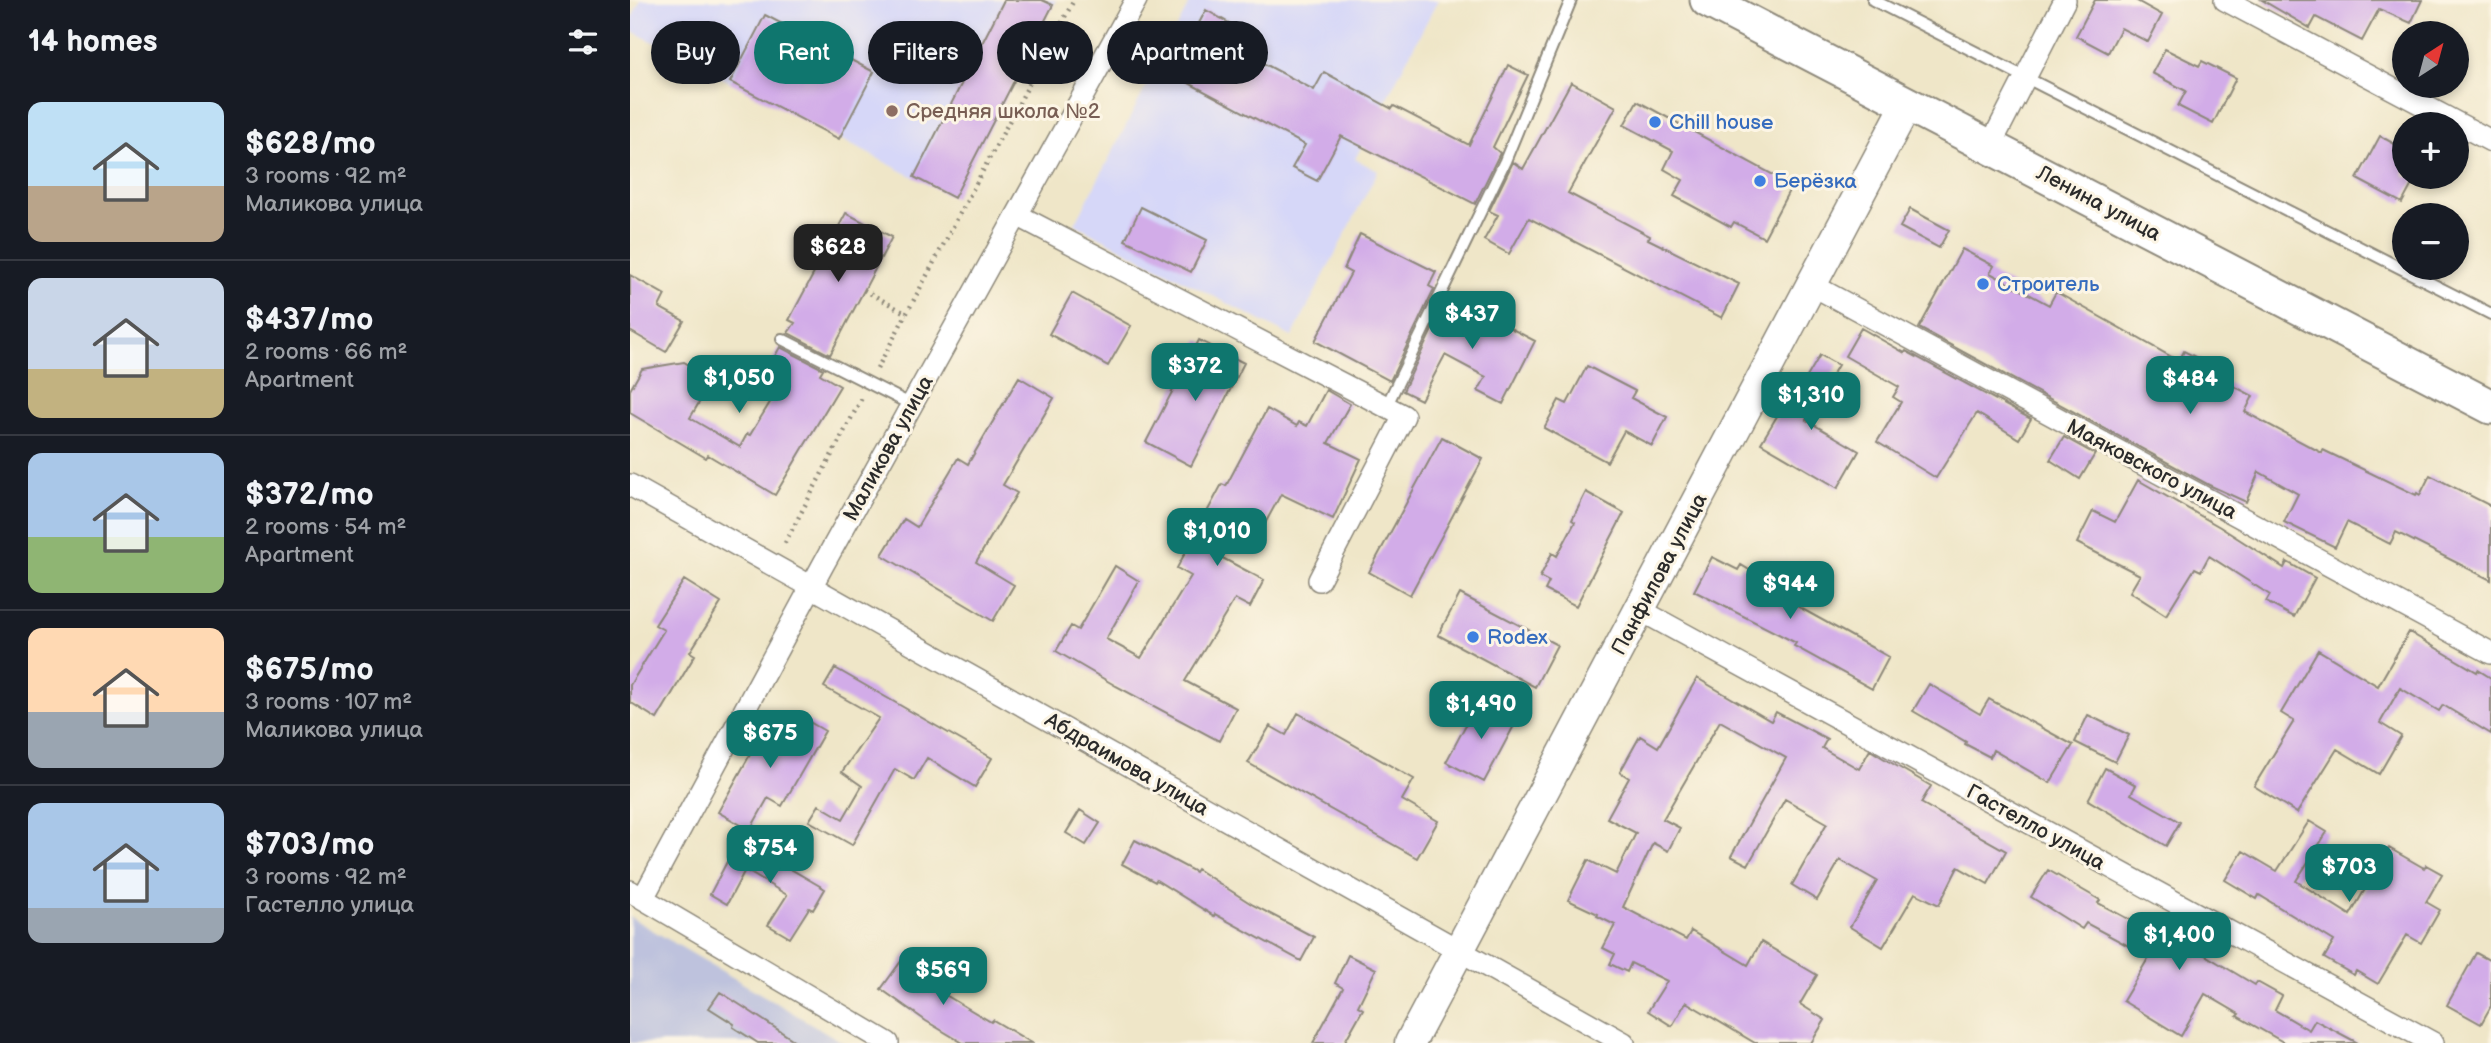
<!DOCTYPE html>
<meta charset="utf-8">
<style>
:root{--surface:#171b24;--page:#242831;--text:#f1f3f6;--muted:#9ea1a6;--line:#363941;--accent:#0f766e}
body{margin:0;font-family:"Balsamiq Sans",sans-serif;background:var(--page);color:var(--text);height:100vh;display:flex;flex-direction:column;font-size:26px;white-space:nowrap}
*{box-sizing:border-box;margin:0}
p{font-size:23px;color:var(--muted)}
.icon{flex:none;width:38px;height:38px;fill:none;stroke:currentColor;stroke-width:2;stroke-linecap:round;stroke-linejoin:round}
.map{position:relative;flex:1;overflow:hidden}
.panel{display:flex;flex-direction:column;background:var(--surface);width:630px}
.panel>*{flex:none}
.guide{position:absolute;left:21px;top:21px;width:665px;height:63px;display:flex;gap:14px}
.needle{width:46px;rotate:36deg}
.tools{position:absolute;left:1762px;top:21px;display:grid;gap:14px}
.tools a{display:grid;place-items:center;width:77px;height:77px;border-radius:50%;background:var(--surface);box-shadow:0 4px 10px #0003;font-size:35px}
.price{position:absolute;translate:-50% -60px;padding:0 16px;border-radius:14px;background:var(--accent);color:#fff;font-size:23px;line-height:46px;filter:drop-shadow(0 2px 4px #0008)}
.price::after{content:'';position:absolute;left:50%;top:42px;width:21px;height:16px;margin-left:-10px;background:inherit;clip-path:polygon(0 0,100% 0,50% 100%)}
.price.selected{background:#222;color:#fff}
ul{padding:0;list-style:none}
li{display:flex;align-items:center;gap:21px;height:175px;padding:0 28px}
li+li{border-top:2px solid var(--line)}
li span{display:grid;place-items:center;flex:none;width:196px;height:140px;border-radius:14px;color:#555}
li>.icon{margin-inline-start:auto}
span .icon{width:84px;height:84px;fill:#fffc;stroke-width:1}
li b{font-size:30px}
h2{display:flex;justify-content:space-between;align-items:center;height:84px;padding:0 28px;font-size:30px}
.pill{padding:0 24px;border-radius:32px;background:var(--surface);box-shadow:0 4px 10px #0003;font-size:24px;line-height:63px}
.pill.selected{background:var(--accent);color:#fff}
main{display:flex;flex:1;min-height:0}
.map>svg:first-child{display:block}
.built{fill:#d6d7f8}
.industrial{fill:#bec2dd}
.building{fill:#d2ace8}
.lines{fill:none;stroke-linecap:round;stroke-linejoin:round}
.lane-casing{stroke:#8d887a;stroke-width:14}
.street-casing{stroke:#8d887a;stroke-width:24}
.secondary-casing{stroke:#8d887a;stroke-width:33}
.primary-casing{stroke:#8d887a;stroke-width:37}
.path{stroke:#8d887a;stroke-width:4.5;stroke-dasharray:2 5;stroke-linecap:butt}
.lane{stroke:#fff;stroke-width:10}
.street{stroke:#fff;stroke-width:21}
.secondary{stroke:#fff;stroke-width:30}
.primary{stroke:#fff;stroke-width:33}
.education-dot{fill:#8d6e63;stroke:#fcf5e5;stroke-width:2.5}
.shop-dot{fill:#3f7fe0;stroke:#fcf5e5;stroke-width:2.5}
.labels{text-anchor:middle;stroke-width:6;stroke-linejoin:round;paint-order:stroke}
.education-label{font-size:21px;fill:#785e54;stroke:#fcf5e5;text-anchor:start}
.shop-label{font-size:21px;fill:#366cbe;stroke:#fcf5e5;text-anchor:start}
.street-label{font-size:21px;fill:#2b2b2b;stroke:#fcf5e5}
</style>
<main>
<section class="panel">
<h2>14 homes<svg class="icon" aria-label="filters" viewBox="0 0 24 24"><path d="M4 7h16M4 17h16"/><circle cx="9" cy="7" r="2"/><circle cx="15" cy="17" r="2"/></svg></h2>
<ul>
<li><span style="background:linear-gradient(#bfe0f5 60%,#b9a48a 0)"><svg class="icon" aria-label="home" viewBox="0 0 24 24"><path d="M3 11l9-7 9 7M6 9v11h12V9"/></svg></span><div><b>$628/mo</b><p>3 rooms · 92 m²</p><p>Маликова улица</p></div></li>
<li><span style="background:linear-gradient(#c9d6e8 65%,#c2b280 0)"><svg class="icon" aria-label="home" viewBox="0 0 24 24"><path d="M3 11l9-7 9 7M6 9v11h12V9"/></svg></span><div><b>$437/mo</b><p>2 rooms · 66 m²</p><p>Apartment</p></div></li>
<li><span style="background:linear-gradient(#a9c7e8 60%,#8fb573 0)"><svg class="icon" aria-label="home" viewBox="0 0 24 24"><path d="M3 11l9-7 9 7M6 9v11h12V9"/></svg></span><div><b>$372/mo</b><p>2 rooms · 54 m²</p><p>Apartment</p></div></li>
<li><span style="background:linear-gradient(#ffd9b3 60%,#9aa5b1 0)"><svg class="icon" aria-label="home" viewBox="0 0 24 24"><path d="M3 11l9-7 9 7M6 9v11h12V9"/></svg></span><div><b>$675/mo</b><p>3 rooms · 107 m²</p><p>Маликова улица</p></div></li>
<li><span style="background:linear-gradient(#a9c7e8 75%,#9aa5b1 0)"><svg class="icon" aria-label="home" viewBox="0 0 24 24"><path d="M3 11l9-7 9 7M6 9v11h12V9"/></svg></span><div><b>$703/mo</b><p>3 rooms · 92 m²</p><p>Гастелло улица</p></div></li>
</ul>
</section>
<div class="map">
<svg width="1861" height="1043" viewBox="0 0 1861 1043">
<rect width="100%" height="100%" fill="#fcf5e5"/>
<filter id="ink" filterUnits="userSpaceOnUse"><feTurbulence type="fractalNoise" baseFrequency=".0143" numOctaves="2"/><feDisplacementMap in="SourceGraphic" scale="14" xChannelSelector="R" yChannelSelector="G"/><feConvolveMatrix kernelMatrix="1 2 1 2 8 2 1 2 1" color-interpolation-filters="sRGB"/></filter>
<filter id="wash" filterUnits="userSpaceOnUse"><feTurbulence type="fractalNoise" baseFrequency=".00686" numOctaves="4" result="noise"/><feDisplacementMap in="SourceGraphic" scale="28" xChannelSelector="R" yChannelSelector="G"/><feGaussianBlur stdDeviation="1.57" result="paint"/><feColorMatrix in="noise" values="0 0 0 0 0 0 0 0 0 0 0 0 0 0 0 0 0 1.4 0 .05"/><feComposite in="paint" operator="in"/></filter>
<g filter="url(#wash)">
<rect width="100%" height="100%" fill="#efe6c8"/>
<path class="built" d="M11 0H426L324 198 0 30V22Z
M561 0H808L725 159 748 171 662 337 445 224Z"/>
<path class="industrial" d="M0 917 214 1043H0Z"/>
<g id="blocks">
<path class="building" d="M374 0H412L423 5 324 198 284 177Z
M1465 0H1505L1532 15 1518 42 1491 28 1478 53 1446 36Z
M1632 0H1792L1781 23 1749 9 1732 41 1686 17 1680 28Z
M576 10 606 27 597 44 684 90 694 72 762 109 764 106 839 145 878 65 898 75 863 147 870 153 845 204 711 136 687 181 662 168 675 145 542 74Z
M135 15 244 72 209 139 100 82Z
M1535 49 1569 66 1572 61 1606 78 1583 124 1548 106 1556 91 1522 73Z
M941 82 986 107 938 193 1020 236 1018 239 1109 284 1092 318 899 218 879 254 854 240 868 215 859 211 883 162 893 169Z
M1007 101 1162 185 1134 238 1104 222 1101 227 1044 196 1053 180 1034 169 1043 151 994 125Z
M1750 136 1774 149V177H1786L1772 203 1727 179Z
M511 207 577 240 561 272 495 240Z
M1280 209 1319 230 1309 248 1270 227Z
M216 213 262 237 200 355 158 333 165 323 159 320Z
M730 234 806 272 799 286 804 289 760 381 685 341 721 273 714 269Z
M1332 249 1364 266 1360 273 1419 305 1426 292 1549 361 1554 351 1573 361 1569 368 1623 396 1615 412 1692 453 1693 450 1786 495 1787 493 1790 495 1800 475 1861 506V580L1766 532 1760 544 1717 522 1705 547 1654 522 1668 494 1629 472 1616 502 1579 485 1289 328Z
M0 275 35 295 29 307 54 321 36 352 0 331Z
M442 293 501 326 478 366 419 334Z
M818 296 905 341 873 404 848 391 856 377 815 355 791 400 773 391Z
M1231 328 1275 353 1276 351 1401 419 1389 439 1347 413 1306 478 1247 442 1271 402 1263 397 1269 387 1215 356Z
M569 340 614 363 561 466 516 442Z
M150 347 193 369 190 374 210 386 145 495 78 455 76 458 0 413V390L12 369 54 362 83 379 60 418 110 447 117 434 120 435 147 391 131 381Z
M1190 355 1208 365 1176 420 1229 451 1208 488 1131 443 1153 406 1158 409Z
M957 366 1005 391 1001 398 1037 417 1022 446 994 431 977 462 914 428 929 400 937 404Z
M389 377 424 398 373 485 387 493 346 562 384 585 363 621 252 555 274 519 287 527 328 458 338 464Z
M696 390 720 404 698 443 731 459 703 519 651 494 631 531 602 516 583 553 634 580 620 607 605 599 555 681 606 708 589 741 486 686 426 651 441 626 448 630 485 566 509 581 476 639 511 658 561 576 547 568 592 484 596 486 637 409 667 426 669 422 677 426Z
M812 437 853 459 780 595 739 572Z
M1434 437 1465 454 1450 479 1420 460Z
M1508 480 1590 527 1654 568 1657 562 1685 578 1664 617 1636 602 1640 595 1579 556 1571 571 1565 568 1536 615 1500 592 1510 575 1447 543 1463 511 1485 522Z
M956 492 994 513 946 606 915 590 919 582 910 577 922 553 927 556 945 522 942 520Z
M1082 557 1108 570 1111 565 1134 579 1131 583 1166 602 1165 605 1259 657 1242 689 1164 646 1166 643 1064 591Z
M54 580 91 603 60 652 65 655 27 719 0 702V685L34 630 25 625Z
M830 594 927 645 905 687 808 635Z
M1779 632 1847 672 1848 670 1861 678V734L1813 705 1809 711 1770 688 1750 723 1771 736 1749 774 1707 749 1667 813 1624 786 1664 721 1651 713 1688 650 1748 686Z
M205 668 362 758 345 787 297 758 284 780 265 769 222 845 179 821 189 805 213 819 232 786 212 772 249 718 194 687Z
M1067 678 1141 721 1146 712 1197 739 1192 748 1229 769 1240 750 1253 758 1301 786 1291 803 1376 851 1358 884 1328 867 1309 905 1285 893 1253 947 1220 927 1247 881 1210 860 1187 900 1162 885 1197 823 1155 799 1118 865 1101 856 1156 758 1090 721 1033 819 1050 828 1038 851 1023 843 993 907 1056 940 1061 931 1118 965 1131 942 1187 975 1170 1004 1195 1020 1181 1043H1125L1056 1002 1042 1026 1018 1011 1037 981 1001 963 997 972 980 964 985 954 973 948 985 925 967 916 968 914 938 900 958 860 986 874 1006 833 977 818 999 778 990 772 1010 736 1028 747Z
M1299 684 1350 714 1359 699 1443 745 1420 783 1363 750 1360 757 1335 744 1336 742 1283 711Z
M849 700 887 720 854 782 816 762Z
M668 713 784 779 772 800 808 821 787 858 618 763 640 726 656 735Z
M1458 715 1499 735 1485 762 1445 742Z
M141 717 169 733 176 720 195 731 152 806 138 798 120 830 88 812Z
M1475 768 1506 785 1501 794 1550 822 1536 846 1458 800Z
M450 810 470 823 456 845 436 833Z
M1679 821 1697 832 1666 881 1720 915 1759 848 1794 868 1796 865 1812 874 1796 902 1810 910 1791 943 1777 935 1748 984 1726 971 1724 975 1694 958 1704 941 1629 895 1627 899 1595 880 1613 851 1647 871Z
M109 839 195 889 183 910 179 908 160 938 138 925 157 895 115 870 97 904 80 894Z
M505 840 565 872 567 869 623 905 684 937 671 961 585 914 584 916 526 880 525 882 492 864Z
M1418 870 1470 900 1468 903 1552 948 1555 943 1625 985 1627 982 1652 996 1645 1010 1679 1030 1685 1020 1728 1043H1655L1607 1016 1609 1014 1575 994 1551 1036 1493 1001 1519 957 1456 923 1452 929 1401 897Z
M277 953 305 973 297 984 361 1022 363 1020 402 1043H333L296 1021 251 989Z
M1846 953 1861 961V1006L1851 1024 1817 1005Z
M718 955 746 969 728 1006 733 1009 714 1043H683L713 988 705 983Z
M90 992 115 1008 168 1043H128L103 1027 104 1024 79 1008Z"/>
</g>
</g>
<g filter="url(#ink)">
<use href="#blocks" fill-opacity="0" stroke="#8d887a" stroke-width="2"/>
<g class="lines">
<g class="lane-casing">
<path id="lane" d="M1243 0 1861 314
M152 339 282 405
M756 407 875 161 941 0"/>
</g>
<g class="street-casing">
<path id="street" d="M1595 0 1861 141
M1360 146 1435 0
M387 215 774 416 689 580
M1182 285 1861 653
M0 485 994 1043
M1010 610 1803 1043
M0 891 258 1043
M13 898 193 565 506 0"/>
</g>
<g class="secondary-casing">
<path id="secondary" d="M780 1043 1277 104"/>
</g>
<g class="primary-casing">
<path id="primary" d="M1077 0 1861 407"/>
</g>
<path class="path" d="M234 290 277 314
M247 369 444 0
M155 543 233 396"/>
<use href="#lane" class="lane"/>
<use href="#street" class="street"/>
<use href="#secondary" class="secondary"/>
<use href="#primary" class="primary"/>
</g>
</g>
<circle class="education-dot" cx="262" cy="111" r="7"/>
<g class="shop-dot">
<circle cx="1025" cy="122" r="7"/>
<circle cx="1130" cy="181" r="7"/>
<circle cx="1353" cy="284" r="7"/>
<circle cx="843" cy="637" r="7"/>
</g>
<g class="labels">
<g class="education-label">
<text x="276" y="118">Средняя школа №2</text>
</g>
<g class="shop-label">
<text x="1039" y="129">Chill house</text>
<text x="1144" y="188">Берёзка</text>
<text x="1367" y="291">Строитель</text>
<text x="857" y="644">Rodex</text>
</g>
<g class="street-label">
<text transform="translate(1469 203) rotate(28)" y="7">Ленина улица</text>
<text transform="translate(258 448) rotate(-61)" y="7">Маликова улица</text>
<text transform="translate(1522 469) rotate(28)" y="7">Маяковского улица</text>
<text transform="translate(1029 574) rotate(-62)" y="7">Панфилова улица</text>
<text transform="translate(497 764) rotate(30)" y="7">Абдраимова улица</text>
<text transform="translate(1406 827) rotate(29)" y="7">Гастелло улица</text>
</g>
</g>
</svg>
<div class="tools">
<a><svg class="needle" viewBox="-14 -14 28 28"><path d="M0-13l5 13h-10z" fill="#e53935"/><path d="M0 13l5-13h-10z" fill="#9ea1a6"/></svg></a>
<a>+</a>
<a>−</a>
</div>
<b class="price selected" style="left:208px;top:284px">$628</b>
<b class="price" style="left:842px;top:351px">$437</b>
<b class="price" style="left:565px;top:403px">$372</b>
<b class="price" style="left:109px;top:415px">$1,050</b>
<b class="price" style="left:1560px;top:416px">$484</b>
<b class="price" style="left:1181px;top:432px">$1,310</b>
<b class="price" style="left:587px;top:568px">$1,010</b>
<b class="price" style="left:1160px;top:621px">$944</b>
<b class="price" style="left:851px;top:741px">$1,490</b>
<b class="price" style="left:140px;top:770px">$675</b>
<b class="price" style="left:140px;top:885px">$754</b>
<b class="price" style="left:1719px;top:904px">$703</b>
<b class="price" style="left:1549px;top:972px">$1,400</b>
<b class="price" style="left:313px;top:1007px">$569</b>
<div class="guide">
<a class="pill">Buy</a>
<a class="pill selected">Rent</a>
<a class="pill">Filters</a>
<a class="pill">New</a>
<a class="pill">Apartment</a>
</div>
</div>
</main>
